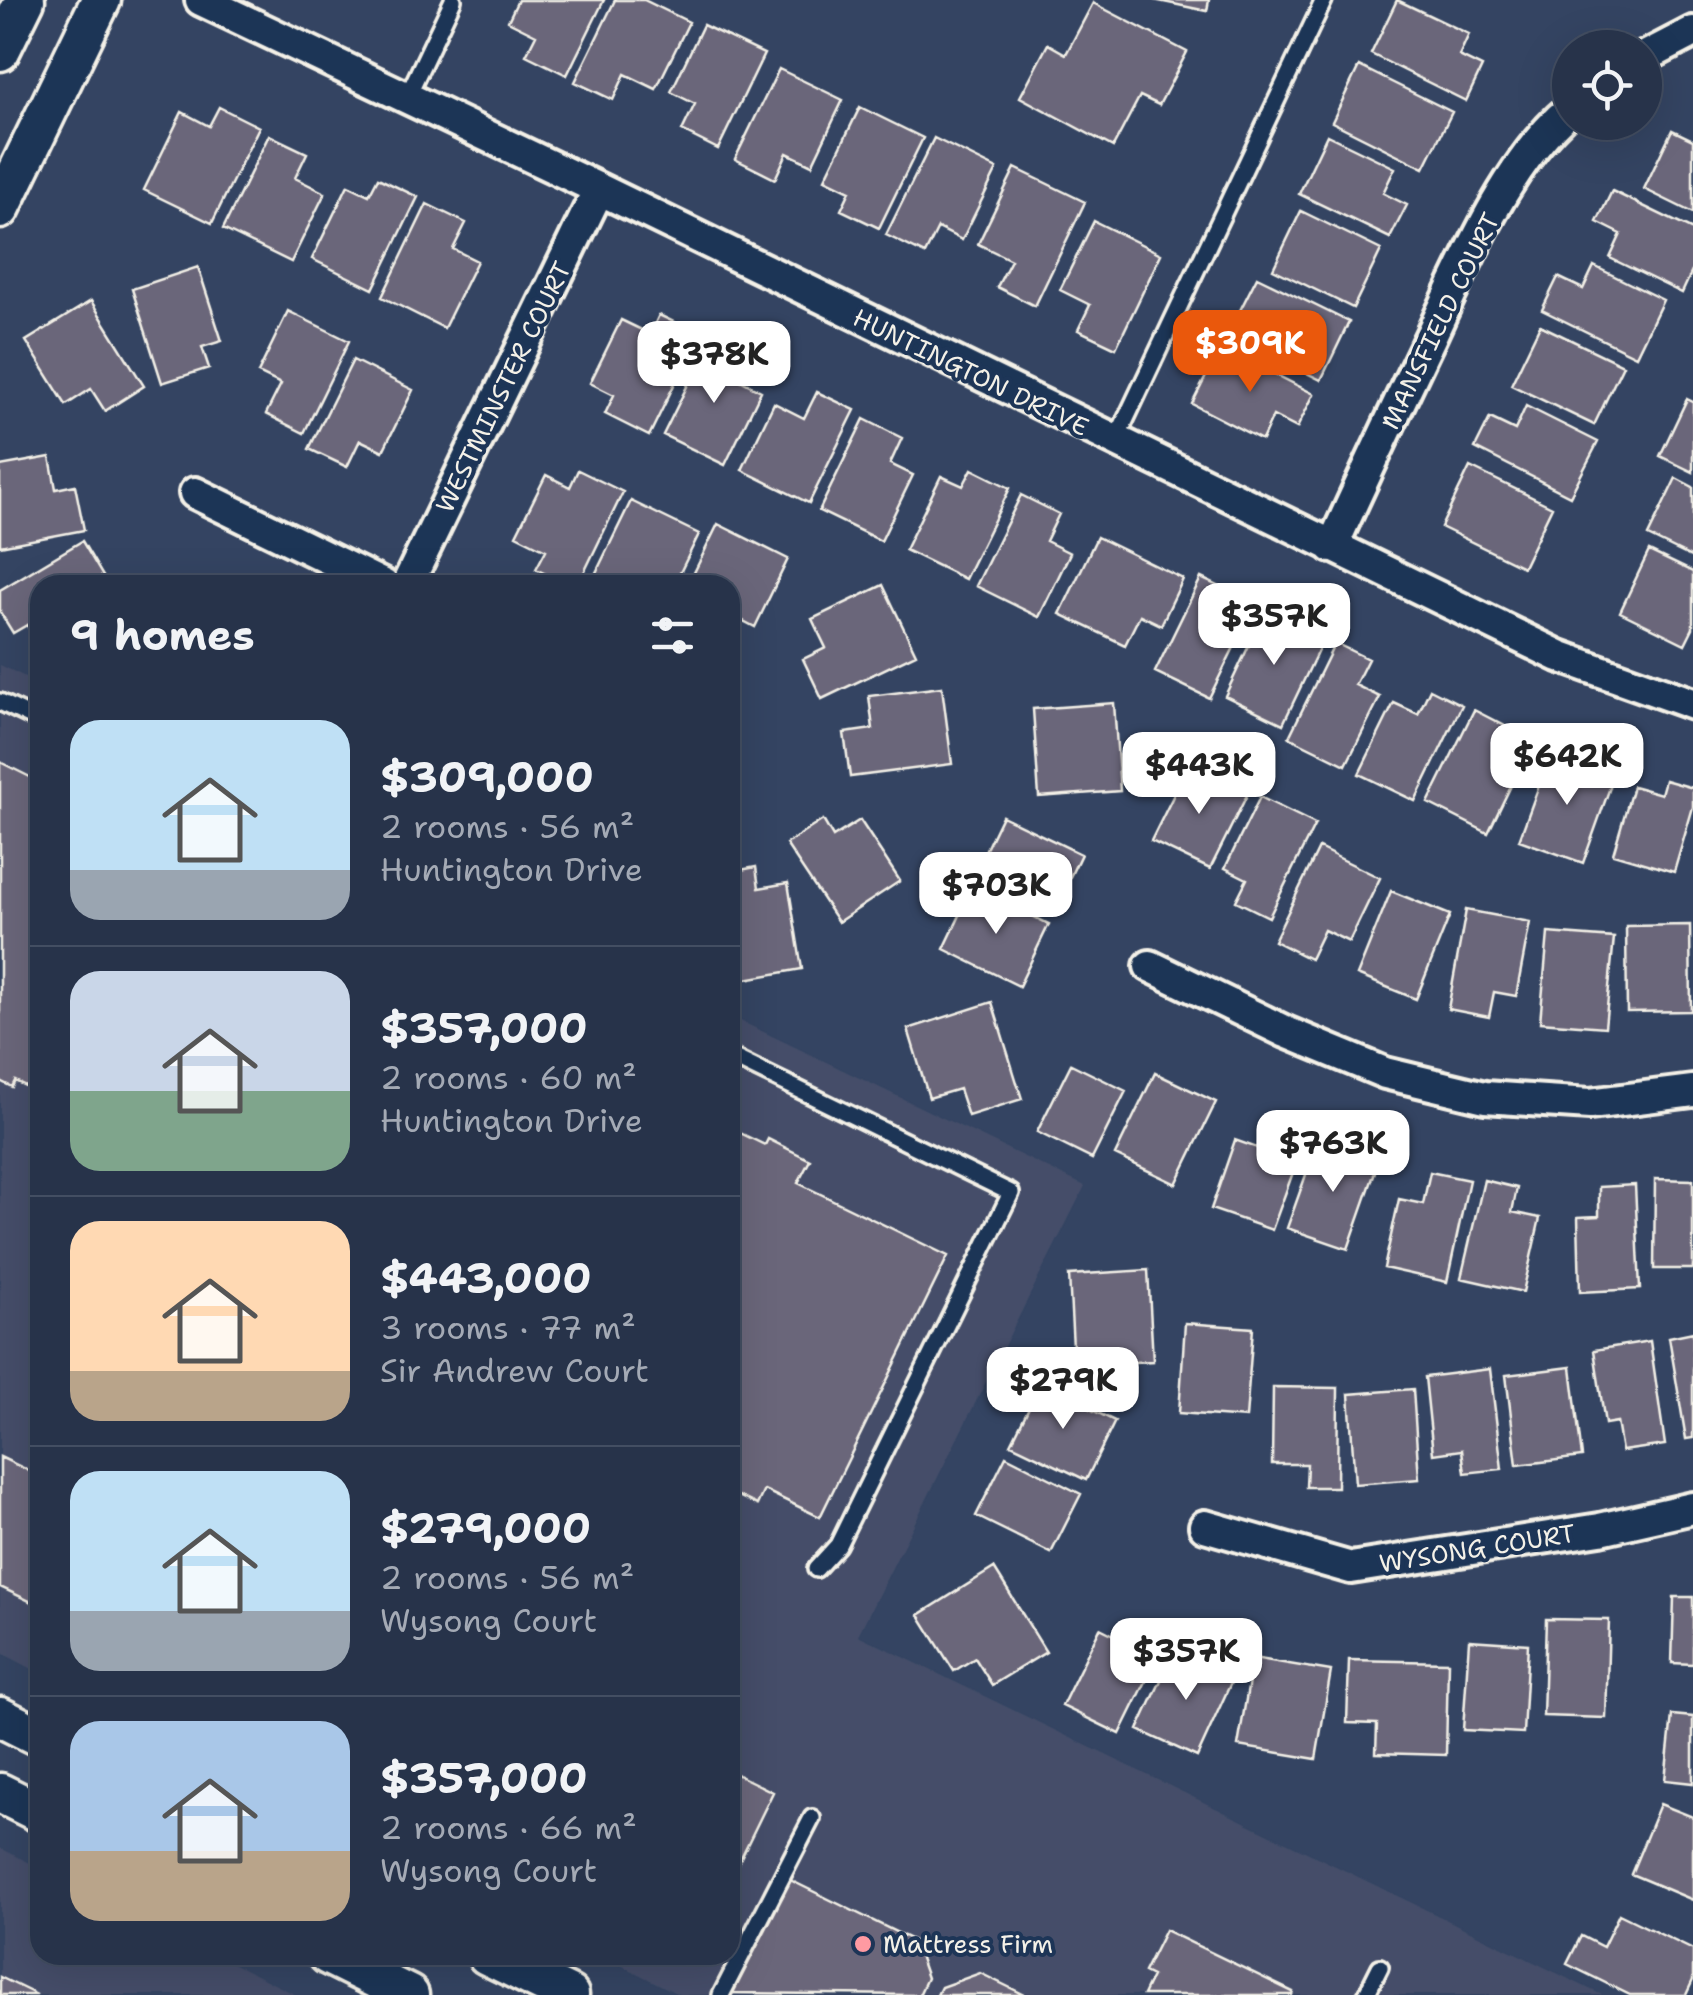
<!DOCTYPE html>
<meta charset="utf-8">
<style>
:root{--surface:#27334a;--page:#2f3b51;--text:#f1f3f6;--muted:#a4aab5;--line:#434e62;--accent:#ea580c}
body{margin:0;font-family:"Shantell Sans",sans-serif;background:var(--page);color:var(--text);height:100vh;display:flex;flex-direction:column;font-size:38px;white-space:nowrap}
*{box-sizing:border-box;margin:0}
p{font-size:32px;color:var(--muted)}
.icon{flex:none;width:55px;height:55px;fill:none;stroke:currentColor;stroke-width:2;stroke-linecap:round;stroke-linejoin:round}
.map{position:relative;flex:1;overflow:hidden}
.drawer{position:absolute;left:30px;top:575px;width:710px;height:1390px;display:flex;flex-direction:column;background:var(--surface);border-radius:30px;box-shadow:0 10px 40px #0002,0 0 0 2px var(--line)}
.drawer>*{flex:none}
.buttons{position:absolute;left:1552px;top:30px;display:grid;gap:20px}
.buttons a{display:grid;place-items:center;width:110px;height:110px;border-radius:50%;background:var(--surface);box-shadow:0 10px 40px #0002,0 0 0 2px var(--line);font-size:50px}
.price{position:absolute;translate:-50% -85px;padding:0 22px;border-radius:20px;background:#fff;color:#222;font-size:32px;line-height:65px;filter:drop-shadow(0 2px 5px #0008)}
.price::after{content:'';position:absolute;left:50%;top:60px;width:30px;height:22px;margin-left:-15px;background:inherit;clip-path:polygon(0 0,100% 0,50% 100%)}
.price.selected{background:var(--accent);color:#fff}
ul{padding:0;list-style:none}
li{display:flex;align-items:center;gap:30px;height:250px;padding:0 40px}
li+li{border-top:2px solid var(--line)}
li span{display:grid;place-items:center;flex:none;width:280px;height:200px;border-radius:30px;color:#555}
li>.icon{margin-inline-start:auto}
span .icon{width:120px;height:120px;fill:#fffc;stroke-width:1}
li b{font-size:42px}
h2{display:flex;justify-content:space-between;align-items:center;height:120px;padding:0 40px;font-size:42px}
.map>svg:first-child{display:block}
.built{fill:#444e69}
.building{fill:#6b667a;stroke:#f4f1e8;stroke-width:2.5}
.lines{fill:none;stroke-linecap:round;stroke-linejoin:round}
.service-casing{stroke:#f4f1e8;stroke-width:22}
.minor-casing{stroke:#f4f1e8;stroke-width:38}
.tertiary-casing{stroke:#f4f1e8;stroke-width:45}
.service{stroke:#1d3557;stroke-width:15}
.minor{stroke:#1d3557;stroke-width:30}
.tertiary{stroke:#1d3557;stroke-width:38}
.poi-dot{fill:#ff9aa2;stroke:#1d3557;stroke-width:4}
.labels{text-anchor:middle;stroke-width:8;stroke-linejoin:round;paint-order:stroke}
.street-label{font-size:25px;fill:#f4f1e8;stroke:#1d3557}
.poi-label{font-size:25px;fill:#f4f1e8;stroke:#1d3557;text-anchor:start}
</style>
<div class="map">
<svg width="1693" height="1995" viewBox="0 0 1693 1995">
<rect width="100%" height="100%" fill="#344462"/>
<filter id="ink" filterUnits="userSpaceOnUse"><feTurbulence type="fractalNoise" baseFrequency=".01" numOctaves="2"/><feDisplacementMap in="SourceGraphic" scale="20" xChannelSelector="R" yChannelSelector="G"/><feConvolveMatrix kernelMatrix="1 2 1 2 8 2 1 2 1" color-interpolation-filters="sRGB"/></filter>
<g filter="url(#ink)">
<path class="built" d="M0 665 40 684V1673L0 1652Z
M730 1016 1085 1186 858 1635 1602 1995H680L601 1955H730Z
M0 1848 40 1868V1955H216L296 1995H0Z"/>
<path class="building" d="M518 0H604L567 75 526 55 536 35 508 21Z
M615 0H644L689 22 656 89 625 74 613 100 575 82Z
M1154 0H1209L1207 11Z
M1397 0 1469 34 1459 56 1482 67 1466 101 1371 54Z
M1093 3 1187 52 1159 105 1140 96 1113 147 1020 97 1048 44 1066 54Z
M703 25 764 54 718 149 682 131 695 104 671 92Z
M1359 66 1452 112 1424 168 1332 122Z
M779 69 843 100 812 165 787 153 775 179 735 159Z
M219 107 259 127 212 223 144 190 182 112 209 126Z
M860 107 923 138 879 228 841 210 850 191 825 179Z
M1672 130 1693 140V213L1644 189Z
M269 135 307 153 295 178 325 193 291 262 223 229Z
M1327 135 1395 168 1383 193 1407 205 1390 238 1299 194Z
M934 138 997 169 962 240 938 228 925 254 886 235Z
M1015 168 1085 202 1035 306 997 287 1011 260 978 244Z
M378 178 418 197 373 289 312 259 348 185 369 195Z
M1612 191 1693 230V269L1682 293 1610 258 1621 234 1597 222Z
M427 204 466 223 453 249 477 261 444 328 382 297Z
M1301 211 1381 250 1353 308 1273 269Z
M1094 221 1161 254 1116 348 1078 330 1090 305 1060 290Z
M1594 266 1663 300 1636 356 1542 310 1558 277 1583 289Z
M198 267 222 341 202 347 209 368 162 383 132 289Z
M1257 277 1349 322 1321 380 1228 334Z
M91 301 144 386 105 411 91 389 66 405 26 341Z
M288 311 349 341 304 433 266 414 281 384 258 373Z
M659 315 699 334 649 436 605 414 614 395 590 383 621 320 650 334Z
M1540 325 1623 365 1594 425 1511 385Z
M709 342 745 359 736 378 761 391 725 465 663 435Z
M1221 347 1314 394 1297 428 1273 416 1262 440 1192 404Z
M353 360 413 390 383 451 360 440 347 467 309 449Z
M817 392 855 410 809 503 742 470 774 403 804 418Z
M1687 399 1693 402V472L1660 456Z
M1526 406 1598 442 1570 496 1475 448 1490 418 1515 430Z
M864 419 902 438 890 464 913 475 881 541 819 511Z
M50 457 56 489 75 485 84 530 0 546V466Z
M1470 467 1552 507 1523 567 1441 527Z
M972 469 1010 488 965 579 905 550 941 476 963 486Z
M578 470 623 492 578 585H568L536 569 546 550 516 535 546 475 570 487Z
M1676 478 1693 487V558L1648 536Z
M1021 495 1059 514 1046 541 1070 553 1039 617 976 586Z
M631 501 699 534 674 585H590Z
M718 524 788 559 755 627 730 614V585H688Z
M1097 537 1183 579 1161 625 1140 615 1125 645 1060 614Z
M82 541 104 578 92 585H40V647L27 625 13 633 0 612V590Z
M1649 551 1693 572V628L1685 644 1620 612Z
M1201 578 1233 593 1221 618 1243 629 1209 698 1155 672Z
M883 585 916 654 822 699 803 659 826 648 812 619Z
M1265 612 1323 640 1283 724 1225 696Z
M1335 643 1368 659 1355 685 1380 697 1346 765 1289 737Z
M942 687 952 764 850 777 844 733 873 729 869 696Z
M1430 689 1462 705 1415 801 1359 774 1394 703 1418 714Z
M1114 703 1120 791 1039 797 1033 709Z
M1474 710 1507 727 1494 753 1521 765 1488 833 1428 803Z
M1551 753 1614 776 1583 863 1519 840Z
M0 762 40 782V1093L15 1081 12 1087 0 1081Z
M1189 764 1248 793 1210 869 1151 841Z
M1665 780 1693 788V807L1674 872 1613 854 1633 786 1661 794Z
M1260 797 1315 824 1269 917 1236 901 1247 879 1225 868Z
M1002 816 1081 854 1053 912 974 874Z
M823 820 833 837 860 820 900 881 838 922 786 844Z
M1319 848 1380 878 1349 942 1324 930 1310 959 1274 941Z
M756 867 759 888 788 883 802 969 734 981 730 959V872Z
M973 888 1049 924 1019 986 944 949Z
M1391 891 1450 915 1416 999 1357 975Z
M1466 910 1530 922 1516 996 1494 992 1489 1017 1448 1009Z
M1690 925 1691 1011 1627 1012 1626 926Z
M1548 933 1614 938 1605 1027 1540 1022Z
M992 1002 1022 1099 968 1116 959 1089 929 1098 908 1029Z
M1071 1064 1126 1091 1092 1159 1037 1132Z
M1155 1073 1216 1102 1176 1184 1115 1155Z
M1267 1120 1307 1134 1272 1230 1211 1209 1235 1140 1257 1148Z
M730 1128 765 1145 768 1139 810 1160 798 1183 948 1256 820 1517 764 1490 757 1505 730 1492Z
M1318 1141 1378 1163 1348 1249 1287 1228Z
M1430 1172 1469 1180 1447 1282 1384 1268 1399 1199 1423 1204Z
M1655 1179 1693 1180V1269H1654Z
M1484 1180 1517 1188 1512 1212 1540 1218 1523 1292 1461 1278Z
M1635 1185 1640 1289 1580 1292 1578 1217 1599 1216V1187Z
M1148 1270 1153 1361 1074 1365 1069 1275Z
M1185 1323 1253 1328 1246 1418 1179 1413Z
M1693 1332V1438L1686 1439 1669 1337Z
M1650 1341 1665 1445 1622 1451 1617 1422 1605 1424 1594 1350Z
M1571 1367 1582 1457 1517 1465 1506 1375Z
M1490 1369 1502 1469 1465 1473 1462 1450 1433 1454 1425 1377Z
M1040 1385 1115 1421 1086 1480 1011 1444Z
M1273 1387 1338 1388 1337 1487H1306L1307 1464H1272Z
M1413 1389 1419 1479 1355 1484 1349 1394Z
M1006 1456 1081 1494 1051 1553 976 1516Z
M0 1457 40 1476V1606L0 1587Z
M994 1568 1046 1652 992 1685 975 1658 954 1671 919 1615Z
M1674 1597H1693V1664L1672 1663Z
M1546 1619 1609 1620 1606 1718 1543 1716Z
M1100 1628 1158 1657 1120 1734 1062 1706Z
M1469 1640 1528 1644 1523 1733 1463 1730Z
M1176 1648 1234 1676 1197 1757 1138 1730Z
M1253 1658 1331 1671 1316 1759 1238 1746Z
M1349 1660 1448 1662 1446 1755 1376 1753 1377 1724 1347 1723Z
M1672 1715 1693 1717V1783L1665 1780Z
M730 1771 773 1792 730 1880Z
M1660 1804 1693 1817V1900L1631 1874Z
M786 1878 914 1941 927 1978 919 1995 731 1993Z
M1619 1914 1693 1950V1980L1686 1995H1630L1567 1964 1581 1936 1603 1947Z
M1165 1930 1293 1992 1292 1995H1143L1152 1976 1144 1972Z
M980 1973 1025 1995H937L941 1987Z
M0 1977 37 1995H0Z"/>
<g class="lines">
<g class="service-casing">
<path id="service" d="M407 97 453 0
M1115 442 1324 0
M0 702 40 721
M730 1056 1011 1193 838 1545 816 1569
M721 1995 812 1818
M1366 1995 1380 1967"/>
</g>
<g class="minor-casing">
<path id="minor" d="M201 0 599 189 1559 656 1693 704
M1645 57 1693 32
M195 493 383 585
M1332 547C1364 477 1397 407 1430 338 1464 265 1508 161 1570 109
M407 585 599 189
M1150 966 1286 1032 1385 1073 1485 1097 1590 1104 1693 1091
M1205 1526 1351 1568 1600 1529 1693 1508"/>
</g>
<g class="tertiary-casing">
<path id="tertiary" d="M0 51 25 0
M0 209 101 0
M0 1717 40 1737
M0 1793 40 1813
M328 1955 409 1995
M487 1955 569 1995"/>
</g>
<use href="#service" class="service"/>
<use href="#minor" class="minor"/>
<use href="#tertiary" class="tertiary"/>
</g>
</g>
<circle class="poi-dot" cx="863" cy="1944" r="10"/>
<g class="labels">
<g class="street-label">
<text transform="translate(1440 321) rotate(-64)" y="9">MANSFIELD COURT</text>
<text transform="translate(971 372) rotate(26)" y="9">HUNTINGTON DRIVE</text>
<text transform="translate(503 387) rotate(-64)" y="9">WESTMINSTER COURT</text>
<text transform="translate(1477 1548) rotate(-9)" y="9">WYSONG COURT</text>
</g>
<g class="poi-label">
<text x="883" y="1953">Mattress Firm</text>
</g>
</g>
</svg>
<div class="buttons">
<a><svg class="icon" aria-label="locate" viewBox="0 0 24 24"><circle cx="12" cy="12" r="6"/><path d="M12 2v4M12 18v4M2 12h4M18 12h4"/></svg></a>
</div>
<b class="price selected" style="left:1250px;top:395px">$309K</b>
<b class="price" style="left:714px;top:406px">$378K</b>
<b class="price" style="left:1274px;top:668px">$357K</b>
<b class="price" style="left:1567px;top:808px">$642K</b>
<b class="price" style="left:1199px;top:817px">$443K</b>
<b class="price" style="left:996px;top:937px">$703K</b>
<b class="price" style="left:1333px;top:1195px">$763K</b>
<b class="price" style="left:1063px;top:1432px">$279K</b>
<b class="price" style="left:1186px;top:1703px">$357K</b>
<section class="drawer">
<h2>9 homes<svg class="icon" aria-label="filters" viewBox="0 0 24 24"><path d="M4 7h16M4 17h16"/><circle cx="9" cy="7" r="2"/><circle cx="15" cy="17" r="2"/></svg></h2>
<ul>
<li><span style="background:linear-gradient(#bfe0f5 75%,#9aa5b1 0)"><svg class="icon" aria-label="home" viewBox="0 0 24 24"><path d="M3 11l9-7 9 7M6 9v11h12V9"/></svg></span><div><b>$309,000</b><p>2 rooms · 56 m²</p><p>Huntington Drive</p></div></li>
<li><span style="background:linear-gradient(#c9d6e8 60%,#7fa58c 0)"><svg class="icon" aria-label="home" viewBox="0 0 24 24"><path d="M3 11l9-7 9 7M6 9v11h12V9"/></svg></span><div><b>$357,000</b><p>2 rooms · 60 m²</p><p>Huntington Drive</p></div></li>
<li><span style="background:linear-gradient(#ffd9b3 75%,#b9a48a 0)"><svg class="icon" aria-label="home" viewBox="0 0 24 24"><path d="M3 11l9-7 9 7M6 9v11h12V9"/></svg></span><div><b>$443,000</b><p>3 rooms · 77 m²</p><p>Sir Andrew Court</p></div></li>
<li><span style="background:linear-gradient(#bfe0f5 70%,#9aa5b1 0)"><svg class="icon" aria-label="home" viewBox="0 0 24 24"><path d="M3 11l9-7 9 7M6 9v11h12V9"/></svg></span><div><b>$279,000</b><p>2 rooms · 56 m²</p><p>Wysong Court</p></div></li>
<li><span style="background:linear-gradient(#a9c7e8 65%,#b9a48a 0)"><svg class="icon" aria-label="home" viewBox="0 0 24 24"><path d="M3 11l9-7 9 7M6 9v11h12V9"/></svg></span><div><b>$357,000</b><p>2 rooms · 66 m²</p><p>Wysong Court</p></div></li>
</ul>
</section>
</div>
